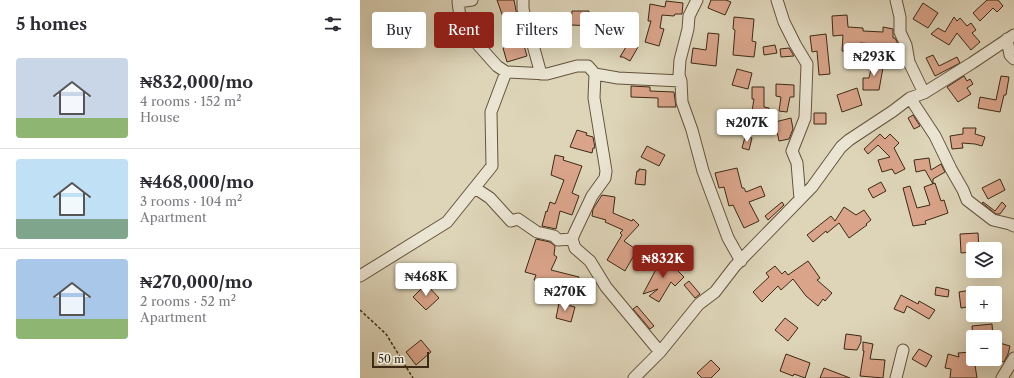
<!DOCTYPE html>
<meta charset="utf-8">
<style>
:root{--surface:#fff;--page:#f7f7f7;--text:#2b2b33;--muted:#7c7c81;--line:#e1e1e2;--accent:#8f2418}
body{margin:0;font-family:"Libre Caslon Text",serif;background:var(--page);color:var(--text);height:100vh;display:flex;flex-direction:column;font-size:15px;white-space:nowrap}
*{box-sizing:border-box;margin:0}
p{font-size:13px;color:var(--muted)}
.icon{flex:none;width:22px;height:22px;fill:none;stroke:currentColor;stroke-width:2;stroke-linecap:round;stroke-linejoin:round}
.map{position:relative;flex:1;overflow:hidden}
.details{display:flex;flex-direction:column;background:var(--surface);width:360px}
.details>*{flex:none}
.banner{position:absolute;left:12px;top:12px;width:380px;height:36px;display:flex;gap:8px}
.tools{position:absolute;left:606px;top:242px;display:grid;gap:8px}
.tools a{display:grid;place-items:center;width:36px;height:36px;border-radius:4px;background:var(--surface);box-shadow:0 4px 16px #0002;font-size:20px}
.scale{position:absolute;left:12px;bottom:10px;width:57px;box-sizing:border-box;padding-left:4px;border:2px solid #3d2914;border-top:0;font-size:11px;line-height:14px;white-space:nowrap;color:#3d2914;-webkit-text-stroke:3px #eae4d2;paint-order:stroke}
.price{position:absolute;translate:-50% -34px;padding:0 9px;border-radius:4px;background:#fff;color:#222;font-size:13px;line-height:26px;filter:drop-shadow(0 1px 2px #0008)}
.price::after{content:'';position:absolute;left:50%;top:24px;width:12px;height:9px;margin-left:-6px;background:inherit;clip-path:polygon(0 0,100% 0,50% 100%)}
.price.current{background:var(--accent);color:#fff}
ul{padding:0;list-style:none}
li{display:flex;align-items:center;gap:12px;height:100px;padding:0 16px}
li+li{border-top:1px solid var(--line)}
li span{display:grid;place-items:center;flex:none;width:112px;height:80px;border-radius:4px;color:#555}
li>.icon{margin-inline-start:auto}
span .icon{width:48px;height:48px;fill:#fffc;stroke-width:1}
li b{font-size:17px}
h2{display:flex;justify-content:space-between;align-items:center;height:48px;padding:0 16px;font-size:17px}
.chip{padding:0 14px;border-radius:4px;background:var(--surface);box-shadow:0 4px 16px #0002;font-size:14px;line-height:36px}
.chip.current{background:var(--accent);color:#fff}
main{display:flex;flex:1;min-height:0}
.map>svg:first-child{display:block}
.building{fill:#daa48a;stroke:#3d2914}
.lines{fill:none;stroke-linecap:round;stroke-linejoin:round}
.minor-casing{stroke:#65543d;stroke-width:13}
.path{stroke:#3d2914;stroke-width:1.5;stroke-dasharray:3 2;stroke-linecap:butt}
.minor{stroke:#eae4d2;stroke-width:11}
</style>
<main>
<section class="details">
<h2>5 homes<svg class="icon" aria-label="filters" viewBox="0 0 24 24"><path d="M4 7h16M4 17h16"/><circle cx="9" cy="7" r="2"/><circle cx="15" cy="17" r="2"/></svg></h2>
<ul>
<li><span style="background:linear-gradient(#c9d6e8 75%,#8fb573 0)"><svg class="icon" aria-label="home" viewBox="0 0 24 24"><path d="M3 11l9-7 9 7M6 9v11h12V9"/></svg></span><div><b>₦832,000/mo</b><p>4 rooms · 152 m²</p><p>House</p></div></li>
<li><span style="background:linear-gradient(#bfe0f5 75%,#7fa58c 0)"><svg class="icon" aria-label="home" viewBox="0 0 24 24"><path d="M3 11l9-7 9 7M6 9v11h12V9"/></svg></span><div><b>₦468,000/mo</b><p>3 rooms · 104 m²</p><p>Apartment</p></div></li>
<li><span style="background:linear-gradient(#a9c7e8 75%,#8fb573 0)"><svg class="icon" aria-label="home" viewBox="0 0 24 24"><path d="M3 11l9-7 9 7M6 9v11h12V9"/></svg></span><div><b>₦270,000/mo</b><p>2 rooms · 52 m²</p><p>Apartment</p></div></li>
</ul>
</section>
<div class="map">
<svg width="654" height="378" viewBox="0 0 654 378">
<rect width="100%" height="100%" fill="#ded5b9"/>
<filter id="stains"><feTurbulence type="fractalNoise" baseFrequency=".005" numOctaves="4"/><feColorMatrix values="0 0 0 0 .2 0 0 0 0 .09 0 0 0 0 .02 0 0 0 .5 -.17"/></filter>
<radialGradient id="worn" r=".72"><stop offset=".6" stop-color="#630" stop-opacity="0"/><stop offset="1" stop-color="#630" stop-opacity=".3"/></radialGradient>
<path class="building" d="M137 0H154L158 21 149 23 148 19 144 20Z
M351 0H366L371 2 365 15 348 8Z
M627 0H638L643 6 637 12 633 8 620 21 613 13Z
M306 1 323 3 322 14H315L314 16 302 15 300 28 304 29 299 46 285 42 291 21H288L290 4 305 7Z
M563 3 578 13 568 28 553 19Z
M212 11H229L228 19 252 23 249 43 232 40 235 26 211 25Z
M487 15 488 27 503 28V31L523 32V27L533 29V38H535L538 44V55H530V45L500 43 499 52 482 51 483 35 473 36 472 16Z
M374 17 394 19 392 41 396 42 394 57 373 55 375 30 373 29Z
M594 17 597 21 600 18 607 26 611 23 616 30 612 33 620 42 611 50 597 33 589 45 571 34 578 28 585 32Z
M348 33 359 34 356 66 331 63 333 48 346 50Z
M466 34 470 74 459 75 457 51 452 52 450 36Z
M163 42 167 56 147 62 143 48Z
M269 42 278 47 270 61 263 57H260Z
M415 45 417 53 404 55 403 47Z
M429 48 434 56 421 57 420 49Z
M573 55 579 66 597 57 600 63 575 76 566 58Z
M513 60 524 62 519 90H503V78H509Z
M377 69 392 73 388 89 372 85Z
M604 76 607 81 610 79 613 84 607 88 611 94 598 102 587 87Z
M641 76 649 77 646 95H644L640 112 618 108 620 97 636 100Z
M416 84 434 85V97H430L427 112 419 111 421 97 416 96Z
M271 86 290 87V91L314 92 316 107H298V98L271 97Z
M392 87H404V107L409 108 408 116 398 114 396 126 384 123 385 116 391 117 394 99H392Z
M497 88 502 105 482 112 477 95Z
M454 113H466V124H454Z
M553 115 560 126 554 129 548 118Z
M431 118 433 129 429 139 419 141 415 122Z
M603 128H616L615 134 625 137 622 146 615 144 602 143 603 148 592 149 590 136 603 134Z
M217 130 227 133 226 135 233 137 235 148H233L232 153 210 147Z
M520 134 525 139 530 134 539 143 534 148 545 169 535 174 532 169 522 172 518 160 530 157 518 145 508 154 504 149Z
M385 137 392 138 389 150 382 148Z
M287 146 305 155 299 166 281 157Z
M195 155 204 157 203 160 222 166 212 193 219 196 212 215 200 211 196 229 182 226 186 211 187 212 190 202 195 204 204 180 191 175Z
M569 158 571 170 581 164 585 172 573 179V184L565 170 556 172 554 160Z
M377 168 382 188H384L386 192 401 186 405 196 389 202 399 221 384 228 373 205 369 206 364 187 359 188 355 173Z
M279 169 286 170 285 185 275 184 277 171H279Z
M640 179 645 190 628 199 622 188Z
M521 182 526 191 513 198 508 189Z
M575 183 581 201 584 200 588 213 565 221 566 224 553 226 543 188 550 186 557 208 570 205 564 187Z
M242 195 255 197 253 213 272 221 273 219 279 225 264 241 277 250 265 271 247 260 262 235 260 233 263 230 245 222 246 220 232 216 233 209Z
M422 202 424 205 408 220 405 216Z
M623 202 635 211 642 202 646 206 640 214H636L622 203Z
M484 207 496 215 504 210 511 220 506 224 507 225 489 238 479 223 467 233 466 231 453 242 447 235 471 216 475 221Z
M618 233 619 249H613V252L601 253 600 234Z
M176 239 190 242 195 246 194 255 197 257 191 270 219 277 215 291 203 288 199 301 193 299 197 285 174 280 176 275 165 272Z
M296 251 300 256 284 271 279 267Z
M303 256 324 277 315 286 311 282 299 302 289 296 298 289 283 294Z
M448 261 460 278 457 280 472 293 465 301 463 299 458 306 446 296 433 279 421 290 418 286 402 302 393 292 409 277 406 273 415 266 422 274 425 271 428 275Z
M329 281 340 294 335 298 324 285Z
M66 284 79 298 66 310 53 297Z
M576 287 589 290 588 297 575 295Z
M611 290 613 306 601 308 599 292Z
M541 295 558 304 559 301 575 310 569 319 547 306 544 313 534 309Z
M199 303 215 307 211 322 196 318Z
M277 306 294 326 290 329 273 309Z
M425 318 438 328 428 341 415 330Z
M632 324 633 337H613L612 326Z
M486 334 501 336V342L497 350 484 349Z
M61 340 71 352 56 365 46 352Z
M503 342 513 344 510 359 525 360 523 378 500 376 504 351H503Z
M636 342 650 346 648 354 644 362 635 359Z
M559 349 572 356 566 367 552 359Z
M613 352 617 378H590L591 369 585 368 588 354 599 357 598 353Z
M426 354 450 363 445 378 434 374 433 376 420 371Z
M351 360 360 369 351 378H342L337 373Z
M464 368 490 378H460Z"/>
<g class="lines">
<g class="minor-casing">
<path id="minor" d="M112 0 98 2 100 17 112 38 137 66 146 72 187 74 217 66H228L235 74 258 78 321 81
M163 0V9L181 74
M337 0 329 16 328 29 320 60 319 75 321 81 322 102 332 130 343 171 368 238 381 261
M417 0 424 22 435 44 447 64 445 118 432 151 437 163 440 199
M536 0 540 17V32L546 45 549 62 564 93
M647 39 650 55 654 59
M235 74 234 98 246 171 245 178 232 196 214 234 212 239 215 248 230 261 246 287 300 352
M550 98 575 136 591 169 603 190 607 200 633 220 650 224 654 226
M115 188 130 198 151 221 158 219 177 232 194 236 198 240 212 239
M0 276 87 222 132 166 131 112 146 72
M274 378 300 352 339 304 355 292 375 266 452 187 481 147 489 140 533 111 550 98 564 93 612 63 654 35
M536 378 543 350
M642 378 654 358"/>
</g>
<path class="path" d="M0 310 26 334 53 378"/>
<use href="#minor" class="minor"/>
</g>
<rect width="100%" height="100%" filter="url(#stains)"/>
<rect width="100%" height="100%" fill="url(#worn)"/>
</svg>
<div class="tools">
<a><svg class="icon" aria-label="layers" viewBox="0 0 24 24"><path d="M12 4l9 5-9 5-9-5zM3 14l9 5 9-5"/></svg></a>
<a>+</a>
<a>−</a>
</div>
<div class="scale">50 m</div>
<b class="price" style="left:514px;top:77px">₦293K</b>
<b class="price" style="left:387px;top:143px">₦207K</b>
<b class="price current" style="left:303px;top:279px">₦832K</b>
<b class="price" style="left:66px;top:297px">₦468K</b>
<b class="price" style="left:205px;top:312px">₦270K</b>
<div class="banner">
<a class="chip">Buy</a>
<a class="chip current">Rent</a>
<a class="chip">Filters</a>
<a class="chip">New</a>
</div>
</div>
</main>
